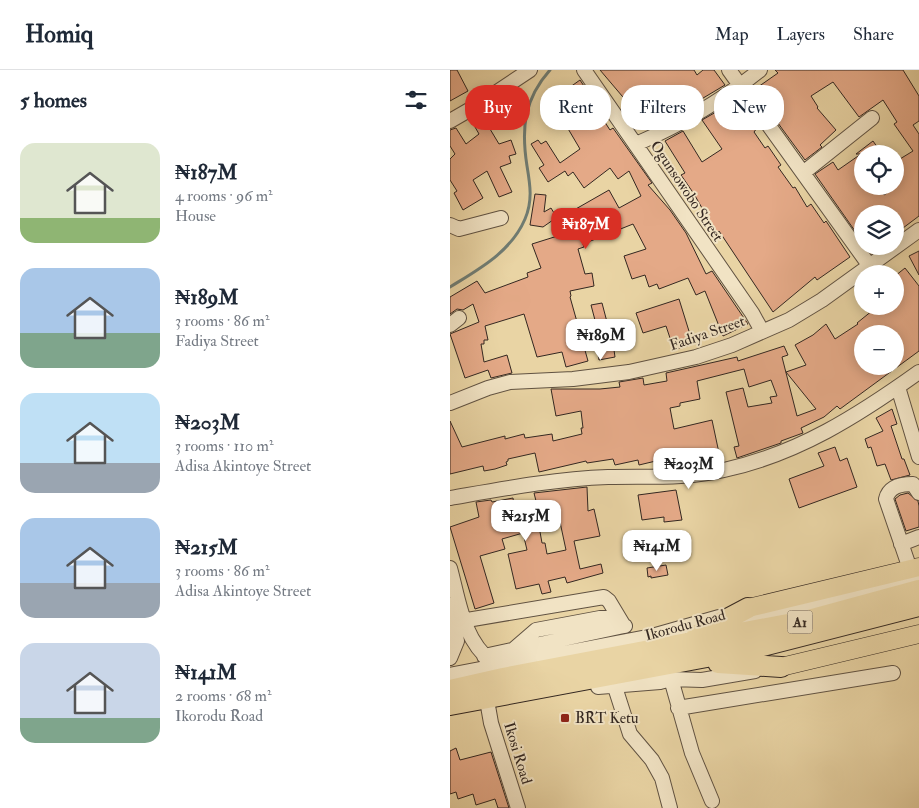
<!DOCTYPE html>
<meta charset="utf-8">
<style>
:root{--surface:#fff;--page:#f6f6f7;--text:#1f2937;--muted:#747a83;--line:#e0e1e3;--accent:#d93025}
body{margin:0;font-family:"IM FELL Double Pica",serif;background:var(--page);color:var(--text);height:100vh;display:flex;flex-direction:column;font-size:19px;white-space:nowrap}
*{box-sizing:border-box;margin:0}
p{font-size:16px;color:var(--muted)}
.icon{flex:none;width:28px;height:28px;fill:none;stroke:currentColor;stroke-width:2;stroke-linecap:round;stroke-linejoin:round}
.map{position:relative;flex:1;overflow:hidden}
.details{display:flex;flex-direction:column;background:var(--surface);width:450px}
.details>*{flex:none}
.top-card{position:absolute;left:15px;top:15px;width:379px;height:45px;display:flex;gap:10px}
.fabs{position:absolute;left:404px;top:75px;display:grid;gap:10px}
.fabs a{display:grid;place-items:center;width:50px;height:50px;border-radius:50%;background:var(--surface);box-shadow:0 2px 12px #0003;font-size:25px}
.price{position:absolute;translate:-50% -42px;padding:0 11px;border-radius:10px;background:#fff;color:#222;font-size:16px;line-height:32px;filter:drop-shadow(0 1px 2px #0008)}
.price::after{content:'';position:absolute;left:50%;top:30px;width:15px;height:11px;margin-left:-8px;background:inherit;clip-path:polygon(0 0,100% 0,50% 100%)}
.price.current{background:var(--accent);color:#fff}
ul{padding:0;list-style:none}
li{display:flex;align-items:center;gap:15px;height:125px;padding:0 20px}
li span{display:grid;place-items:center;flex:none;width:140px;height:100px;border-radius:15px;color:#555}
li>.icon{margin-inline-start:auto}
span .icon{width:60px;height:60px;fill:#fffc;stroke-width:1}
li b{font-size:21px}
h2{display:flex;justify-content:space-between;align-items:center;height:60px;padding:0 20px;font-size:21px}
.pill{padding:0 18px;border-radius:20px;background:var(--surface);box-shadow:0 2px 12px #0003;font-size:18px;line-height:45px}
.pill.current{background:var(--accent);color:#fff}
header{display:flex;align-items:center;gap:30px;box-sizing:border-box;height:70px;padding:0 25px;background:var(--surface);border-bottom:1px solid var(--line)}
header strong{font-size:24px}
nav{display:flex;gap:28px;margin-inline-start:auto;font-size:18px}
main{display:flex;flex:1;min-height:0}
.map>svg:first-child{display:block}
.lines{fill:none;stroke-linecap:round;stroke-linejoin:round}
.stream{stroke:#707d74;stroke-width:3}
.building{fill:#e4a987;stroke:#332721;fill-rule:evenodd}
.minor-casing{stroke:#605242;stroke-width:16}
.major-casing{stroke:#332721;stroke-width:19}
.highway-casing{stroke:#332721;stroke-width:22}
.minor{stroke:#f1e3c4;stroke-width:14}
.major{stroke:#e9d4a4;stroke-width:18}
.highway{stroke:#e9d4a4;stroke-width:20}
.poi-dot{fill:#8f2418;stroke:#f1e3c4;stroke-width:2}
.labels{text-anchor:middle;stroke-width:4;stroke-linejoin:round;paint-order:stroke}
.shield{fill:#f1e3c4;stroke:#6c5f52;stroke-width:1}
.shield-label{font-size:14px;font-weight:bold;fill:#332721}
.street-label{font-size:15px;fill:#332721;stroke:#f1e3c4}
.poi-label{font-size:15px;fill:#332721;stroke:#f1e3c4;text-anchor:start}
</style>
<header>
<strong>Homiq</strong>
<nav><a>Map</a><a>Layers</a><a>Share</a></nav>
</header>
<main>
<section class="details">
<h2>5 homes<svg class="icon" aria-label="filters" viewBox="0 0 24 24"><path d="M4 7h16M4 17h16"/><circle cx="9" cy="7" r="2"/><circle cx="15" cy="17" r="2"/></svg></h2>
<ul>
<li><span style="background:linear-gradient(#dfe7d0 75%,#8fb573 0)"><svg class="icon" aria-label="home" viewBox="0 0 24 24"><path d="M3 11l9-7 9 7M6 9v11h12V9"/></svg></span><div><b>₦187M</b><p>4 rooms · 96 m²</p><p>House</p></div></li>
<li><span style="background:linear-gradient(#a9c7e8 65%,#7fa58c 0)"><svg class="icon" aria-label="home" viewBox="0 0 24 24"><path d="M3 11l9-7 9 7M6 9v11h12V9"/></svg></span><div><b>₦189M</b><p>3 rooms · 86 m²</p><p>Fadiya Street</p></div></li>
<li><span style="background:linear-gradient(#bfe0f5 70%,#9aa5b1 0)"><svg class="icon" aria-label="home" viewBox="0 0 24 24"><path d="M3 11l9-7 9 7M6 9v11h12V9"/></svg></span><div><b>₦203M</b><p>3 rooms · 110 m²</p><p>Adisa Akintoye Street</p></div></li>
<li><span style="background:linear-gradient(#a9c7e8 65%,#9aa5b1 0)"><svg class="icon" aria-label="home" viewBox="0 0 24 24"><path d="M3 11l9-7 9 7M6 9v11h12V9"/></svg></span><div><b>₦215M</b><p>3 rooms · 86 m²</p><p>Adisa Akintoye Street</p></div></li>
<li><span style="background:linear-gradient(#c9d6e8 75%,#7fa58c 0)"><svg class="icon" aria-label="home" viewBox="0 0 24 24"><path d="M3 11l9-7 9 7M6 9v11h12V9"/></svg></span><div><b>₦141M</b><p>2 rooms · 68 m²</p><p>Ikorodu Road</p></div></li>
</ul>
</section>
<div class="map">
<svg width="469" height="738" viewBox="0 0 469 738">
<rect width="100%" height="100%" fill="#e9d4a4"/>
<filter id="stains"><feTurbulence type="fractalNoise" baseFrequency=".004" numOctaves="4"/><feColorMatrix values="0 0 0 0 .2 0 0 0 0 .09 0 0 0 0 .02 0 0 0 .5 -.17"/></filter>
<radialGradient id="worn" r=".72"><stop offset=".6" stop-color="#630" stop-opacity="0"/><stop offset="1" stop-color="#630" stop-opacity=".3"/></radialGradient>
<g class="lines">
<path class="stream" d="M0 217C29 199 61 182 75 149 83 131 80 114 77 96 71 58 74 29 100 0"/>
</g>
<path class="building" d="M0 0H7L18 21 0 31Z
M150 0H244L247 5 253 0H264L275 15 223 46 220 41 193 59 178 33Z
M325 0H453L469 26V51L463 55 469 64V146L445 164V144H412V171L365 104 383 92 388 100 411 84H406L423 71 432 84H412V116H423L426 120 429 118 434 125 445 117V92L463 81 444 54 447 52 433 30 409 47 383 12 361 26 368 37 367 38 386 60 370 75 372 77 355 90 333 60 328 53 330 52 317 34 320 32 308 17 328 3Z
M130 10 145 33 143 34 160 60 163 58 202 113 198 115 220 140 236 163 256 204 262 201 298 254 273 266 255 221 246 225 238 208 209 219 207 214 199 217 195 205 182 209 174 186 196 179 183 154 133 174 134 177 128 179 135 204 142 203 144 216 120 221 121 226 120 227 138 291 116 297 112 282 87 287 74 244 35 256 38 270H34V274H31L34 292 57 285 62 303 41 308 38 300 15 308 0 264 29 252 23 234 13 240 7 239 0 244V227L27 211 35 223 78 207 77 203 91 198 82 174 117 163 110 148 159 120 169 138 191 126 179 101 168 109 160 98 134 118 123 102 118 106 115 101 98 112 89 98 94 95 81 74 88 70 91 74 96 71 110 93 130 79 107 40 98 46 92 37Z
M286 34 297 44 294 47 307 58 304 62 315 78 318 76 331 95 328 97 343 118 345 117 357 137 361 134 374 153 376 151 400 187 367 210 365 207 323 242 269 161 266 164 254 147 256 145 244 124 231 105 235 103 215 71 233 61 252 92 272 79 252 50 266 42 270 47 276 39Z
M31 44 49 74 61 70 66 84 59 86 61 93 50 97 62 122 49 127 37 101 23 110 33 128 13 140 4 123 7 121 0 110V89L5 84 0 76V60L6 58 16 74 29 64 21 50Z
M85 124 96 125 94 142 101 138 104 143 103 150 93 157 80 155Z
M469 181V205L459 186Z
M455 198 469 216V281L390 339 387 336 374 347 351 358 353 363 331 371V373L287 388 284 377 289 376 276 322 293 318 298 337 322 333 320 327 327 326 321 310 299 317 294 299 247 311 250 329 230 333V336L220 338 224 359 262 350 269 383 259 386 258 381 230 388 231 390 211 392 210 390 189 395 188 390 165 395 163 389 137 393 136 391 89 402 85 383 58 389V391L56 392 57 395 45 399 34 401 33 396 0 404V351L12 377 55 366V369L74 364 75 368 102 364 103 371 132 364 131 358H133L131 341 106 346 101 319H150L170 317 169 312 193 308 194 315 217 311 216 303 287 287 288 291 334 276 338 285 332 287 347 346 366 339 336 302 356 295 345 275 363 265 376 254 385 269 408 254 407 253 428 236H445V206ZM412 264H445V296H412Z
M229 229 243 274 224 280 216 256 193 263 186 243Z
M152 233 157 252H160L165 287 149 290 143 254H146L141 235Z
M442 339 447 354 441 356 452 389H454L460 405 441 410 435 394 427 396 421 377 418 378 415 369 433 361 426 348Z
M385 377 390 391 397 388 407 417 349 438 339 409 374 396 368 383Z
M137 417 138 441 144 439 150 466 124 471 130 499 151 494 153 503 117 513 115 507 98 511 101 522 92 524 89 514 66 519 58 484 77 480 73 463 52 469 55 479 30 486 44 533 25 539 0 457 29 447 26 432 41 430 42 432 63 428 64 436 85 434 92 473H95L97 484 116 480 107 438 88 439 84 423Z
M226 420 232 450 214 452V447L192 450 188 425Z
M458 423 468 431 469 436V457L456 461 445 429 450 425Z
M216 495 218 505 201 508V506L198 507 197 498Z
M6 678 10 690 41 682 59 738H48L45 729 26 735 23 724 8 729 6 722 0 724V681Z"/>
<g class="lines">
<g class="minor-casing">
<path id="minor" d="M134 0 302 243 312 261
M279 0 419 195
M0 51 26 36 80 0
M186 74C230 55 273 30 310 0
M353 103 422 48
M0 155 9 159 51 148
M0 255 9 248
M448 317 469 387
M0 333 38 318 60 312 123 309 179 302 246 287 282 275 339 250 372 230 469 160
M0 428C52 419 104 409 158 407 197 406 236 409 274 400 348 384 409 345 469 302
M451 474 469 467
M0 498C9 531 13 570 42 592
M460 499 436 429C439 416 451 414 463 414L469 423
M0 535 7 571 0 588
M5 552 154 527 159 531 174 556 34 586
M276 556 469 507
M64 579 86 560 150 548H158L175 556
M0 605 202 566 269 547
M221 609 242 683 262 731
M164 614 180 664 202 690 212 708 220 738
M148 617 210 612 221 609 252 610 305 601
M38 636 41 653 68 738
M228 638 443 603"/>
</g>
<g class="major-casing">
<path id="major" d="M298 538 469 497
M331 597 469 564"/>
</g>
<g class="highway-casing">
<path id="highway" d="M247 565 298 538
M268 593 331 597
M0 620 53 608 359 550 469 520
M0 635 305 578 469 536"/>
</g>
<use href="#minor" class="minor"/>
<use href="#major" class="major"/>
<use href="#highway" class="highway"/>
</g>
<rect class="poi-dot" x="110" y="643" width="10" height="10" rx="2.5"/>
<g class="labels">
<rect class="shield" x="337.5" y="540.5" width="25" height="23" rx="4"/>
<g class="shield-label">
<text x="350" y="557">A1</text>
</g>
<g class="street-label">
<text transform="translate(237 121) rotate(56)" y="5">Ogunsowobo Street</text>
<text transform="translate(257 263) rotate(-19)" y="5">Fadiya Street</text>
<text transform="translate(235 555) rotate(-15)" y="5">Ikorodu Road</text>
<text transform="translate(68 683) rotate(73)" y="5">Ikosi Road</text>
</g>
<g class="poi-label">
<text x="125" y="653">BRT Ketu</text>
</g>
</g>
<rect width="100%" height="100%" filter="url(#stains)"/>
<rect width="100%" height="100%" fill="url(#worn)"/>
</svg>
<div class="fabs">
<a><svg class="icon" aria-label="locate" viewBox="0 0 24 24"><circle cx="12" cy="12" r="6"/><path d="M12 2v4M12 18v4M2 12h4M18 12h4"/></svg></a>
<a><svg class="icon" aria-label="layers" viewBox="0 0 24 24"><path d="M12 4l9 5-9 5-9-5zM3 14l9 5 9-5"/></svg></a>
<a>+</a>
<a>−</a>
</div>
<b class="price current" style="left:136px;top:180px">₦187M</b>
<b class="price" style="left:151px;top:291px">₦189M</b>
<b class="price" style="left:239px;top:420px">₦203M</b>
<b class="price" style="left:76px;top:472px">₦215M</b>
<b class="price" style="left:207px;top:502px">₦141M</b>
<div class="top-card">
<a class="pill current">Buy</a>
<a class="pill">Rent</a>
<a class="pill">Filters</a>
<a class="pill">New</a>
</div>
</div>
</main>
